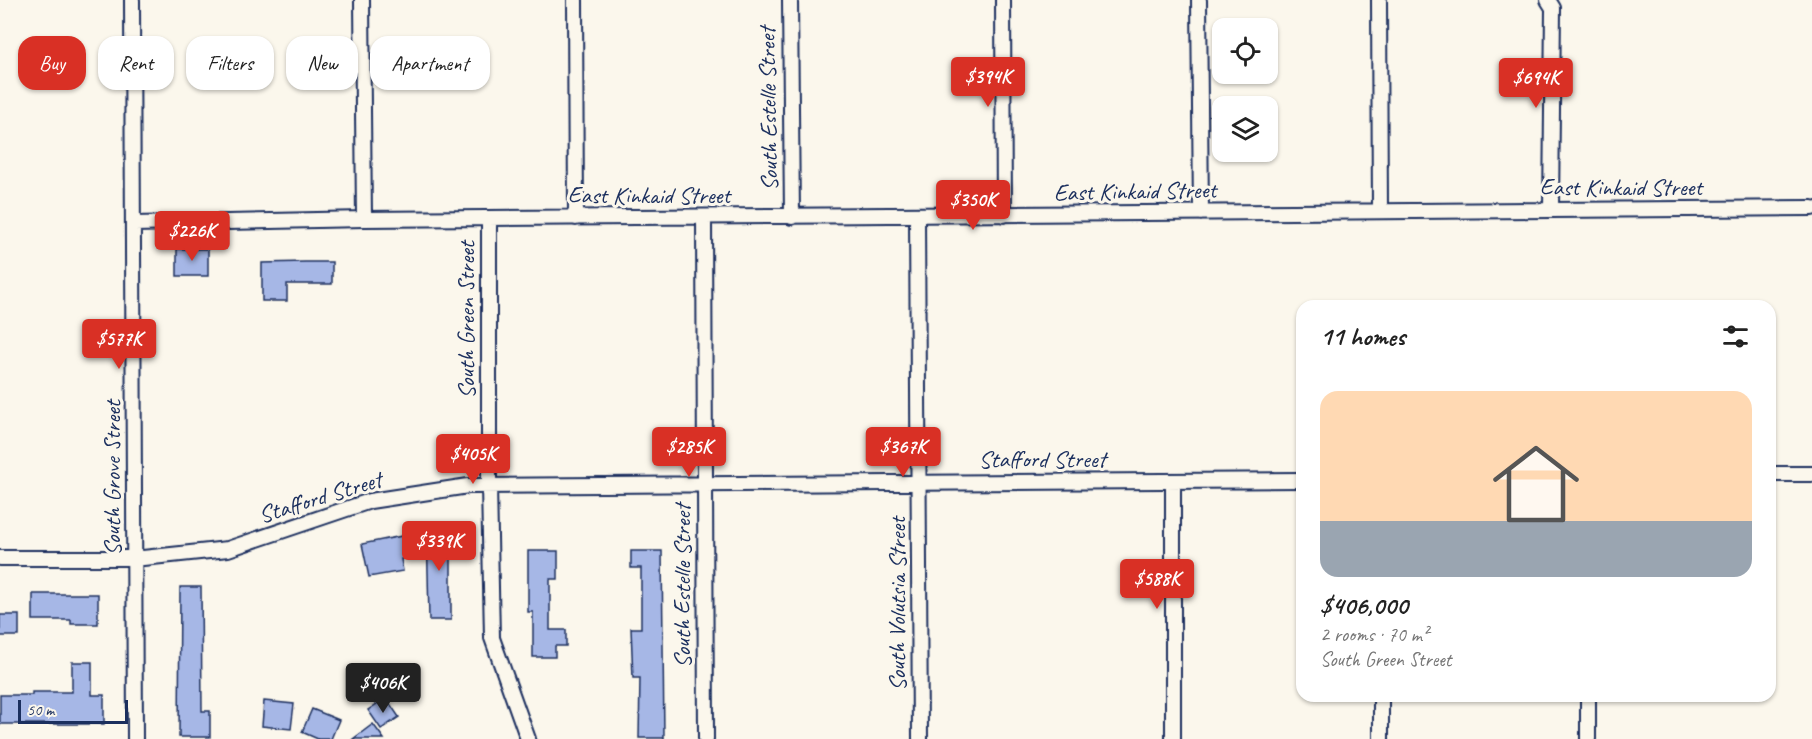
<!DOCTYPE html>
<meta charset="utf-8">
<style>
:root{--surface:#fff;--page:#f6f6f6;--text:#222;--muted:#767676;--accent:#d93025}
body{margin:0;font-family:Caveat,sans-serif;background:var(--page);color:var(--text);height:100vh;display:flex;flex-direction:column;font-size:22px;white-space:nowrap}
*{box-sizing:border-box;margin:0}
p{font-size:20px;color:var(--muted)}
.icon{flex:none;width:33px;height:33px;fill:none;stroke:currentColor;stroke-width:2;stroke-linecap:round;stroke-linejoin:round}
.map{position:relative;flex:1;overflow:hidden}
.side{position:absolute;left:1296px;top:300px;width:480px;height:402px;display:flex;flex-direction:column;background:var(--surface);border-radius:18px;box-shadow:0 2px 4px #0004}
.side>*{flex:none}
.banner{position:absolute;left:18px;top:36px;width:570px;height:54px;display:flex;gap:12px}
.controls{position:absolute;left:1212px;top:18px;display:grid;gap:12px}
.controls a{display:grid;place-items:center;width:66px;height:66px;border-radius:12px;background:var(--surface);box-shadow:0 2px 4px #0004;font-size:30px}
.scale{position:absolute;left:18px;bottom:15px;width:110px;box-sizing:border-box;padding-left:6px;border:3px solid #1b2f5e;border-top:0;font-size:16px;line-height:21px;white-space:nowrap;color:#1b2f5e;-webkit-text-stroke:4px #fbf7ec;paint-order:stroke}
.price{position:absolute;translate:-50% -51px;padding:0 14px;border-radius:6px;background:var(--accent);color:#fff;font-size:20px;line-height:39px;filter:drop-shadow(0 2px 3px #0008)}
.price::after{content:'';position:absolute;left:50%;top:36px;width:18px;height:14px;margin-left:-9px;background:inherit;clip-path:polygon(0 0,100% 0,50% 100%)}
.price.selected{background:#222;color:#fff}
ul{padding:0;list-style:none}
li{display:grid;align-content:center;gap:12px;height:318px;padding:0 24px}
li span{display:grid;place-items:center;height:186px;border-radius:18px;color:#555}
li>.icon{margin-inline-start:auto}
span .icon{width:108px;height:108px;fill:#fffc;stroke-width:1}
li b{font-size:26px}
h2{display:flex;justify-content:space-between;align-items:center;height:72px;padding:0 24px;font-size:26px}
.tag{padding:0 21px;border-radius:18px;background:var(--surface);box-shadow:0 2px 4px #0004;font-size:21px;line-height:54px}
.tag.selected{background:var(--accent);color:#fff}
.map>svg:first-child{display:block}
.building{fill:#a6b7e6;stroke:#1b2f5e;stroke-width:1.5}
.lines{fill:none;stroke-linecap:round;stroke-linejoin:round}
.street-casing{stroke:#1b2f5e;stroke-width:18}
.street{stroke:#fbf7ec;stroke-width:14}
.labels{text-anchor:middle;stroke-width:6;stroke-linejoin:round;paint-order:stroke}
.street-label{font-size:24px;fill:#1b2f5e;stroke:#fbf7ec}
</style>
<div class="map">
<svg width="1812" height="739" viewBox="0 0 1812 739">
<rect width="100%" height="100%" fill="#fbf7ec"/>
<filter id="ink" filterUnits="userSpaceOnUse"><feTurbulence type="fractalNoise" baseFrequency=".0167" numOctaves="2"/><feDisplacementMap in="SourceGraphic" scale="12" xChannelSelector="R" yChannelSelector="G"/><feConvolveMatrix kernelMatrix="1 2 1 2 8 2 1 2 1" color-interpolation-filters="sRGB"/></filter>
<g filter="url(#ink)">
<path class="building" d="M177 249H208V276H177Z
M305 262H332V284H287V301H262V263Z
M427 525H451V620H429Z
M407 535 411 557 401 559 403 571 369 577 362 544Z
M528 551H558V579H550V630H566V646H555V657H533V612H528Z
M631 551H662L664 738H639L640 678H633L631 628H641V568H631Z
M180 587H201L202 711H210V737H179Z
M33 594H98V624H71V620H33Z
M0 615H19V636H0Z
M72 662H92V695H104V724H0V695H32V692H72Z
M386 698 399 717 381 729 368 710Z
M264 701 294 704 291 729 262 726Z
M312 709 339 720 331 739H318L302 732Z
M373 724 384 739H353Z"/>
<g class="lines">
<g class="street-casing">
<path id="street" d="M132 0 135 739
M362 0 364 219
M575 0 576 218
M790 0 792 217
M1003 0 1004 215
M1199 0 1201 213
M1379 0 1380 211
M1548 0 1553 8 1551 210
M917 216 920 739
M704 217 706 739
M489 218V485L492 638 528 739
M134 224 364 219 1812 208
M1770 474H1812
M1173 481V739
M0 558H143L228 549 370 501 468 486 1302 480
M1381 696V739
M1588 696V739"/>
</g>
<use href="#street" class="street"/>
</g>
</g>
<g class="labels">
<g class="street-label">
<text transform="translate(768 109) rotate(-91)" y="8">South Estelle Street</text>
<text x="1621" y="195">East Kinkaid Street</text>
<text transform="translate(1135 191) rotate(-1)" y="8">East Kinkaid Street</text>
<text x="649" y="203">East Kinkaid Street</text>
<text transform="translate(466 320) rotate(-90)" y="8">South Green Street</text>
<text x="1042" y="467">Stafford Street</text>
<text transform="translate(112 478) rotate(-90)" y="8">South Grove Street</text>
<text transform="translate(320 497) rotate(-17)" y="8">Stafford Street</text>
<text transform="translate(682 586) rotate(-90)" y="8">South Estelle Street</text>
<text transform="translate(897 604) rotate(-90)" y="8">South Volutsia Street</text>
</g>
</g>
</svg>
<div class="controls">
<a><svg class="icon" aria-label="locate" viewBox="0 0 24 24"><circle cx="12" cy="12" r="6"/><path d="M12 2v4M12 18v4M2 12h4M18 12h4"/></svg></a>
<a><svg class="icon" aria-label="layers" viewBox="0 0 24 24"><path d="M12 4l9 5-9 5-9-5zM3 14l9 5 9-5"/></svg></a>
</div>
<div class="scale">50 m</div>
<b class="price" style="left:988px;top:108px">$394K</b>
<b class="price" style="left:1536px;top:109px">$694K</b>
<b class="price" style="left:973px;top:231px">$350K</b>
<b class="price" style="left:192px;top:262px">$226K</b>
<b class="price" style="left:119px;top:370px">$577K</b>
<b class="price" style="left:689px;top:478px">$285K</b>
<b class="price" style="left:903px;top:478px">$367K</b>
<b class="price" style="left:473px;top:485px">$405K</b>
<b class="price" style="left:439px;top:572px">$339K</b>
<b class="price" style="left:1157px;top:610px">$588K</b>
<b class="price selected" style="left:383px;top:714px">$406K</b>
<div class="banner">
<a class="tag selected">Buy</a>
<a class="tag">Rent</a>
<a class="tag">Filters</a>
<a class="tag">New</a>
<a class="tag">Apartment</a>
</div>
<section class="side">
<h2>11 homes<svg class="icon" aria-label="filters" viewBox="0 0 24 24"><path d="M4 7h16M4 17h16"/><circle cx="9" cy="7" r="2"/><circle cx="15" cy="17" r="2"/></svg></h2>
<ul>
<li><span style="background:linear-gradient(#ffd9b3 70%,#9aa5b1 0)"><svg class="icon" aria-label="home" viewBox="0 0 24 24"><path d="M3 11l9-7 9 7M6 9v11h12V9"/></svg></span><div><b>$406,000</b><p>2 rooms · 70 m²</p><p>South Green Street</p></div></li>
</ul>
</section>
</div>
